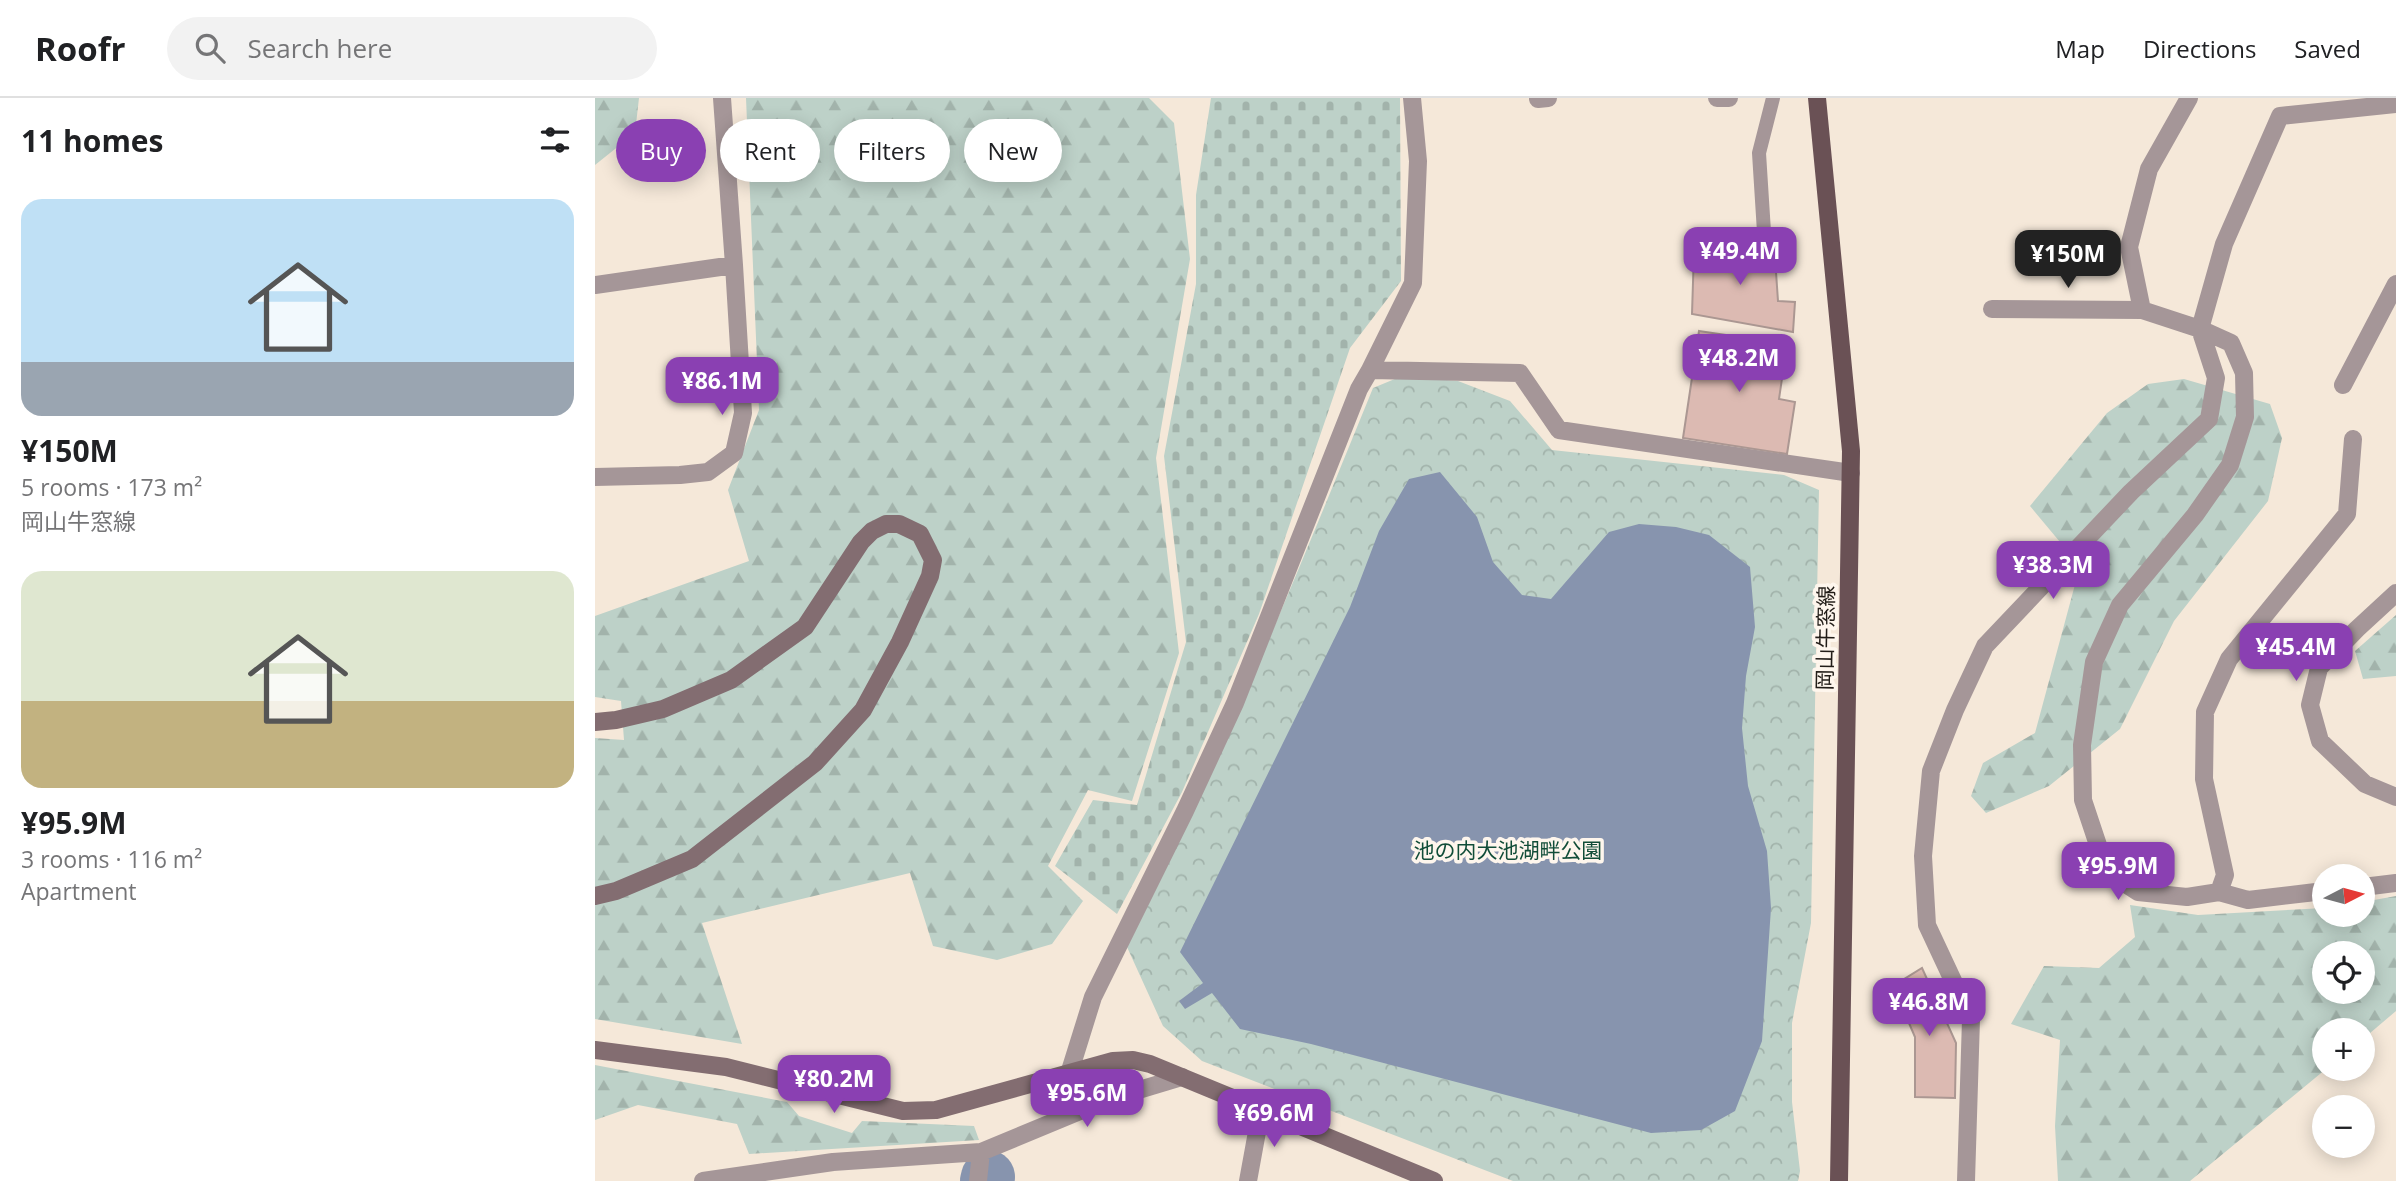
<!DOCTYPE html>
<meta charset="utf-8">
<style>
:root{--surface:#fff;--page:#f2f2f2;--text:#202124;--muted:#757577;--line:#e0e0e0;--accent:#8a40b2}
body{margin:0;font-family:"Open Sans","Noto Sans JP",sans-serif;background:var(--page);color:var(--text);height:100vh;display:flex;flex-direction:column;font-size:26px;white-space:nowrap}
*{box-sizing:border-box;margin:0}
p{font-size:23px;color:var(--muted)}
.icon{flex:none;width:38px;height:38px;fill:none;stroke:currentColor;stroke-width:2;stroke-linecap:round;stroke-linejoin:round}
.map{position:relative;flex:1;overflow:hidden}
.sheet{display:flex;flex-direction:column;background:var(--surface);width:595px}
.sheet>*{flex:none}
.guide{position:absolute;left:21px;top:21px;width:665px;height:63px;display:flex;gap:14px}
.needle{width:46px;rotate:84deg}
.buttons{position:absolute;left:1717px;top:766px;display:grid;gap:14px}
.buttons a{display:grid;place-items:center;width:63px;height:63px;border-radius:50%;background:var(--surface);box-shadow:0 4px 18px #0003;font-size:35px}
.price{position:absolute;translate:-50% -60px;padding:0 16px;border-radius:14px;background:var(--accent);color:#fff;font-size:23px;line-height:46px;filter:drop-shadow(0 2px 4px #0008)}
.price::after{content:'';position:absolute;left:50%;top:42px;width:21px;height:16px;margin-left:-10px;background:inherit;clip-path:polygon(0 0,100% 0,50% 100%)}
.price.active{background:#222;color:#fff}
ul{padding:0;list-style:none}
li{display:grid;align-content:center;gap:14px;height:371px;padding:0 21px}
li span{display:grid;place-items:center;height:217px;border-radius:21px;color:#555}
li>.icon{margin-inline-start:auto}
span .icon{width:126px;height:126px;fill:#fffc;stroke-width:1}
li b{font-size:30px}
h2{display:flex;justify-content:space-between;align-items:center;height:84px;padding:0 21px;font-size:30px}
.tag{padding:0 24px;border-radius:32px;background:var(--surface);box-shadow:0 4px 18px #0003;font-size:24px;line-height:63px}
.tag.active{background:var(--accent);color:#fff}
header{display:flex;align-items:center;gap:42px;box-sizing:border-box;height:98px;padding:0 35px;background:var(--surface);border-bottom:2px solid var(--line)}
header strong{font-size:33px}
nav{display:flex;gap:38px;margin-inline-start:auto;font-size:24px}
.search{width:490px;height:63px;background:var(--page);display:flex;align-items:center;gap:18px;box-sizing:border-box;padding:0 24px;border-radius:38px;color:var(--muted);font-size:26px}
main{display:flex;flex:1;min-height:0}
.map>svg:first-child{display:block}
.forest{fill:url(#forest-firs);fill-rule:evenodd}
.cemetery{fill:url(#cemetery-stones)}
.park{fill:url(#park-crowns)}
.water{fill:#8794ae}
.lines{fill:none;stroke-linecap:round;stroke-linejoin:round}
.river{stroke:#8794ae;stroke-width:54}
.building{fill:#dcbab2;stroke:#ab9792;stroke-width:2}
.lane{stroke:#a59698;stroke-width:14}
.street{stroke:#a59698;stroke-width:18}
.secondary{stroke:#836d71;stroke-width:18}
.primary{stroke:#6a5155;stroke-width:18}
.labels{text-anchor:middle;stroke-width:7;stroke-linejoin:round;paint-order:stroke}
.street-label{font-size:21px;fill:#221d18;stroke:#fef6ed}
.park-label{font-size:21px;fill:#114d38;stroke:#fef6ed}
</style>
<header>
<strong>Roofr</strong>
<div class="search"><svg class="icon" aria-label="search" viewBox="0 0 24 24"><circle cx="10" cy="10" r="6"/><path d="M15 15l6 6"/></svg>Search here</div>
<nav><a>Map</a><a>Directions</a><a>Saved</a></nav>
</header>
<main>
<section class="sheet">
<h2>11 homes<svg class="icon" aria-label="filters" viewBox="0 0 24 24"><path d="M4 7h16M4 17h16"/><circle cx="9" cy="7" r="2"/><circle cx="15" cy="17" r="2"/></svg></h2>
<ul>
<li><span style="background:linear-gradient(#bfe0f5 75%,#9aa5b1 0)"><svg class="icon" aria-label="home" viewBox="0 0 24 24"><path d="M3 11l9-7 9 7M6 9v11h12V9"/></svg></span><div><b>¥150M</b><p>5 rooms · 173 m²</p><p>岡山牛窓線</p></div></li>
<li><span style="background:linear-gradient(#dfe7d0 60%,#c2b280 0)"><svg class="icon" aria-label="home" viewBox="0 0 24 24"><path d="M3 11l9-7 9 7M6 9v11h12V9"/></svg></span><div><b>¥95.9M</b><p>3 rooms · 116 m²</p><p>Apartment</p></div></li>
</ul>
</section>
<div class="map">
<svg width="1801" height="1083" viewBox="0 0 1801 1083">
<defs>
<pattern id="forest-firs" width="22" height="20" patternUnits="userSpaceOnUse" patternTransform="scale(1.75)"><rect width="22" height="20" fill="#bdd1c8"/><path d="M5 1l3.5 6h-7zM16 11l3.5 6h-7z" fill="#a2b3ab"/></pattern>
<pattern id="cemetery-stones" width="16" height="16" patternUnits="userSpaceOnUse" patternTransform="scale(1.75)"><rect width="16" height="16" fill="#bdd1c8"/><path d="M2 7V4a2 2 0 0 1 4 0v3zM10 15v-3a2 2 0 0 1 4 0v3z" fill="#a2b3ab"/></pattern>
<pattern id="park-crowns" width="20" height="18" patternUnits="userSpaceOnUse" patternTransform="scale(1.75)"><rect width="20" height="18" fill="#bdd1c8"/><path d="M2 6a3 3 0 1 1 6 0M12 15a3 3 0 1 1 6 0" fill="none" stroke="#a2b3ab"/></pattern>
</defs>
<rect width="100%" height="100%" fill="#f5e8d9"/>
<path class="forest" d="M0 0H44L40 35 0 67Z
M151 0H554L579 25 595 161 561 360 584 555 537 703 493 692 453 768 488 803 457 846 402 862 338 848 315 775 107 825 147 946 0 921V640L29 642 26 603 0 599V518L154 463 133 392 164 312Z
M1589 281 1675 306 1687 340 1673 403 1579 523 1525 631 1454 688 1391 715 1376 698 1388 665 1440 635 1485 468 1435 408 1512 315 1553 286Z
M1801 517V578L1768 581 1760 553Z
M1801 798V913L1768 941V933H1729V971H1731L1595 1083H1463L1460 1028 1465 942 1416 926 1449 868 1504 870 1540 839 1535 807 1603 817 1729 810V817H1768V804ZM1729 856H1768V894H1729Z
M0 967 192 1004 204 1018 257 1035 267 1023 379 1028 384 1042 154 1056 142 1026 43 1007 0 1022Z"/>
<path class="cemetery" d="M616 0H805L806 183 755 250 664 516 587 694 522 816 460 768 498 702 542 707 591 544 569 358 601 186V97Z"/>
<path class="park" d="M807 278 863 283 915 303 957 352 1189 377 1224 392 1216 825 1197 925V1004L1205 1073 1203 1083H918L607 963 568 928 532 849C624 667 701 479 778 290Z"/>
<path class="water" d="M845 374 882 419 898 464 927 497 956 501 1014 434 1044 426 1081 429 1114 437 1155 469 1160 529 1151 578 1147 630 1153 688 1172 753 1176 810 1167 943 1140 1013 1106 1032 1056 1035 716 946 645 931 617 895 590 911 584 903 608 885 585 854 755 509 784 433 814 381Z"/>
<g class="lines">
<path class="river" d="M392 1083 393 1079"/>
</g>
<path class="building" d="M1179 145 1183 203 1200 204 1198 234 1097 216 1099 153Z
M1104 233 1192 246 1184 301 1200 304 1192 356 1088 340Z
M1327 870 1361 945 1360 1000 1320 999V939L1298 888Z"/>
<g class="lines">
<path class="lane" d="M1169 134 1164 55 1178 0"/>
<path class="street" d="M1122 0H1134
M943 1 953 0
M0 187 139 167 127 0
M1397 211 1547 212
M775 272 925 275 964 332 1256 375
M1748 287 1801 186
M1758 341 1752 416 1634 561 1610 614 1609 681 1630 777 1624 794 1592 799 1543 794 1512 774 1488 702 1487 647 1499 564 1525 507 1600 417 1635 367 1650 319 1649 275 1636 245 1605 231 1629 146 1685 18 1801 6
M0 379 85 377 113 374 139 355 148 315 139 167
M1801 495 1762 531 1724 570 1715 607 1725 643 1770 686 1801 699
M1768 789 1801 785
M1624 794 1653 802 1729 793
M474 976 498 899 590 713 640 605 764 291 775 272 818 185 823 63 817 0
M108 1083 238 1064 386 1054 514 1001 587 979
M383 1083 386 1054
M653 1083 666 1012
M1371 1083 1376 921 1332 827 1328 758 1336 673 1360 612 1390 548 1536 394 1614 321 1621 280 1605 231 1547 212 1534 149 1554 71 1594 0"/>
<path class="secondary" d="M0 624 21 622 68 611 136 582 210 529 266 444 277 433 291 426H304L325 436 338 462 335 478 305 544 268 612 220 665 97 761 21 793 0 798
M0 952 131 969 308 1013 341 1012 518 963 538 962 555 966 839 1083"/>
<path class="primary" d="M1222 0 1256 353 1244 1083"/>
</g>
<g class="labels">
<g class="street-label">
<text transform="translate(1231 540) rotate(-89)" y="7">岡山牛窓線</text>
</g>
<g class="park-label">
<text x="913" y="760">池の内大池湖畔公園</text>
</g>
</g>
</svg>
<div class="buttons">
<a><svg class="needle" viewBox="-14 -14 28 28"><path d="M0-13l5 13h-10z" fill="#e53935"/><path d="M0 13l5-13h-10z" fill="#757577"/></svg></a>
<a><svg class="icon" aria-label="locate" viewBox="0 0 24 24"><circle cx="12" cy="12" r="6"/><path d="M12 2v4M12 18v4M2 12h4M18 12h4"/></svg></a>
<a>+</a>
<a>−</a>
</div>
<b class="price" style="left:1145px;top:189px">¥49.4M</b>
<b class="price active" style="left:1473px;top:192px">¥150M</b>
<b class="price" style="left:1144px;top:296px">¥48.2M</b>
<b class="price" style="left:127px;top:319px">¥86.1M</b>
<b class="price" style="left:1458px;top:503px">¥38.3M</b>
<b class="price" style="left:1701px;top:585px">¥45.4M</b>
<b class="price" style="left:1523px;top:804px">¥95.9M</b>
<b class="price" style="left:1334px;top:940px">¥46.8M</b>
<b class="price" style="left:239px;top:1017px">¥80.2M</b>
<b class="price" style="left:492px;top:1031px">¥95.6M</b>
<b class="price" style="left:679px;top:1051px">¥69.6M</b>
<div class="guide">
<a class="tag active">Buy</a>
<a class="tag">Rent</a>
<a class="tag">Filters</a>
<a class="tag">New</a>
</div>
</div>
</main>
